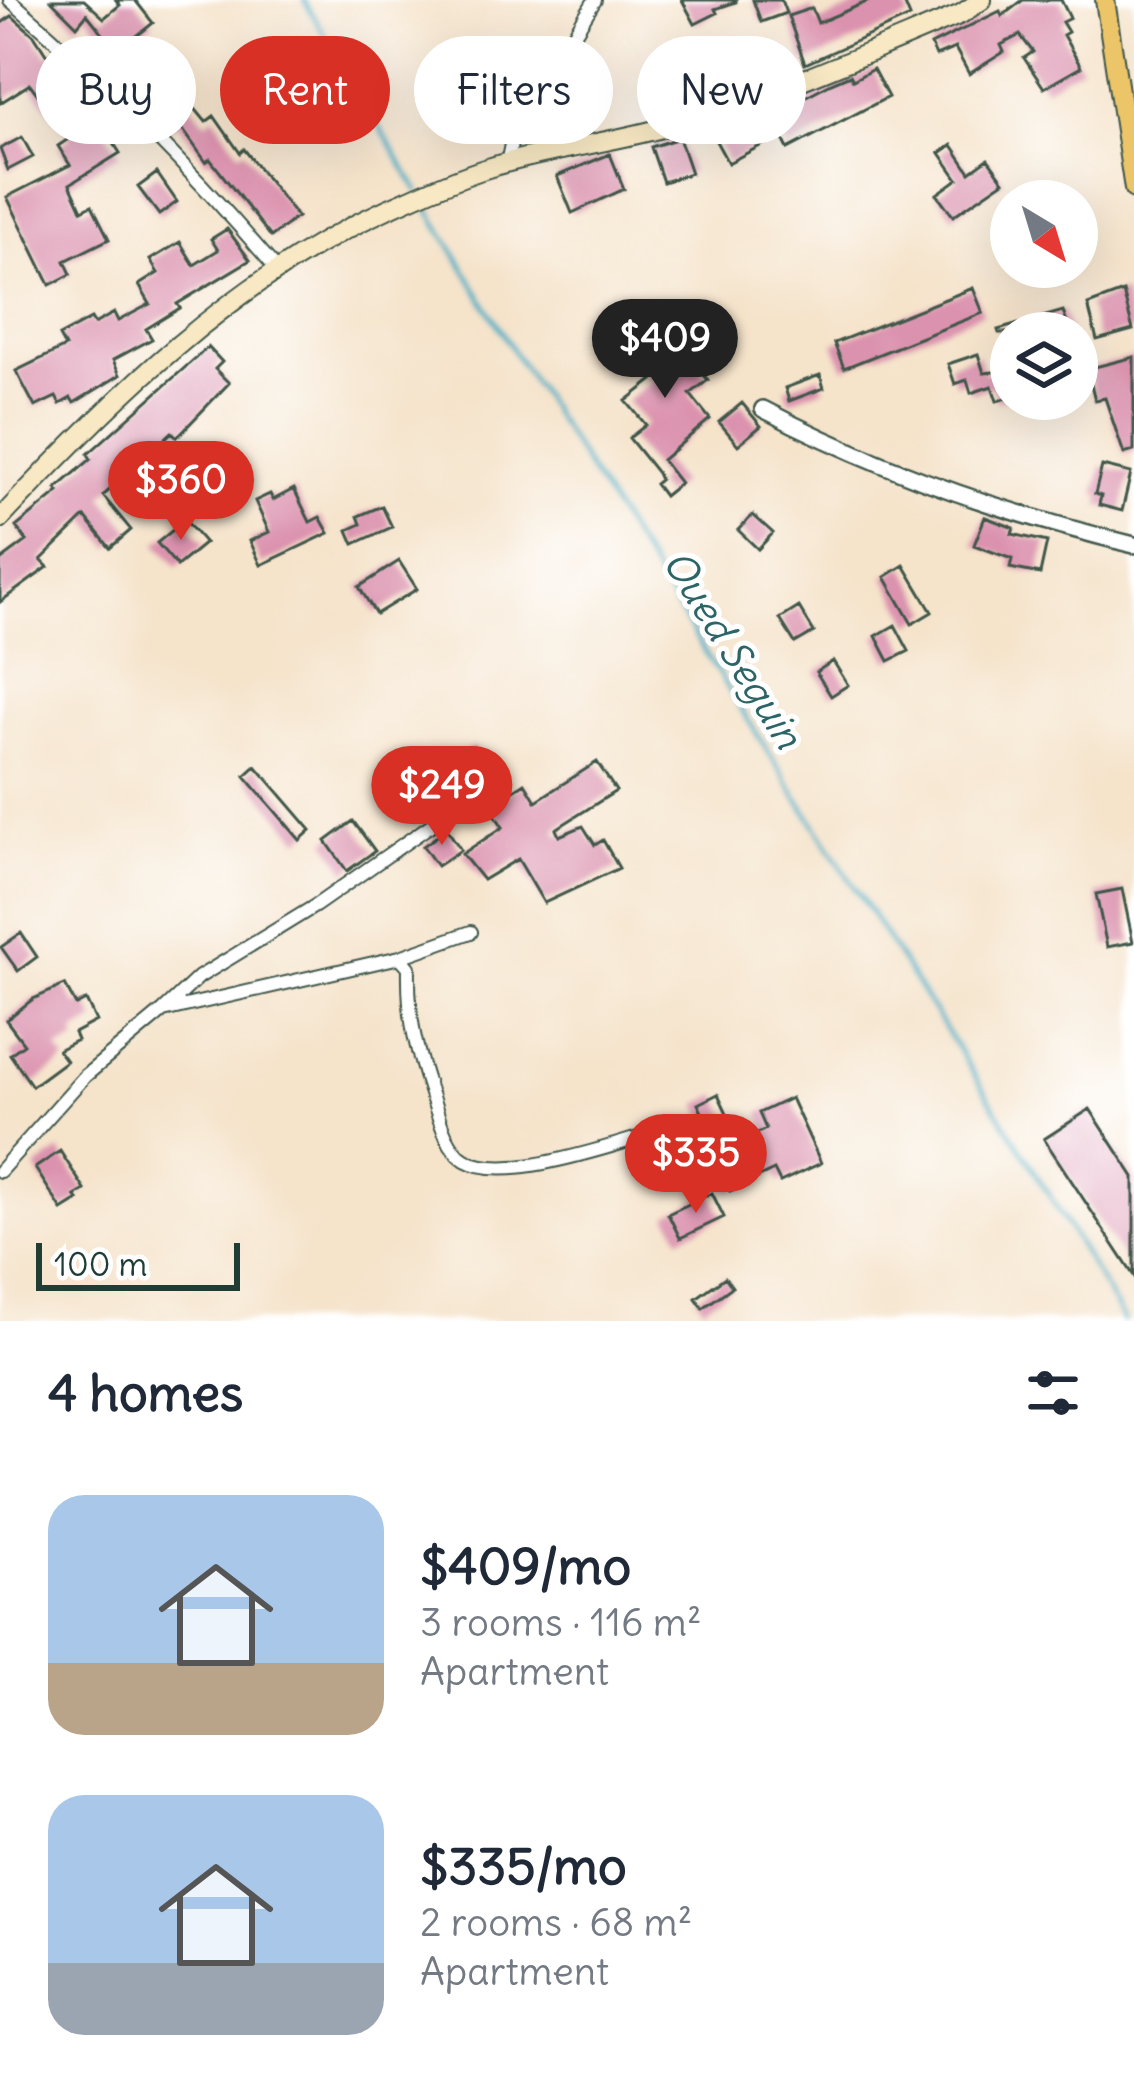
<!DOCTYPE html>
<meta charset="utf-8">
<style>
:root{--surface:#fff;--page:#f6f6f7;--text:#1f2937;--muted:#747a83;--accent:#d93025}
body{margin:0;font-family:Delius,sans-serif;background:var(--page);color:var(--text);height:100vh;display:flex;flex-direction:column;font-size:45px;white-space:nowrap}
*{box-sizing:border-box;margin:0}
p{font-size:39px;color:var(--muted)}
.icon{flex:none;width:66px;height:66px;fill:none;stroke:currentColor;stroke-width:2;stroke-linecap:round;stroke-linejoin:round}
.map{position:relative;height:1321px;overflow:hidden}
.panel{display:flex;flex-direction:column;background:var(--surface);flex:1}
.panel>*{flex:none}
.guide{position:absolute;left:36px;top:36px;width:1062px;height:108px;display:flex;gap:24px}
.needle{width:78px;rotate:142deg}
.tools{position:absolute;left:990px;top:180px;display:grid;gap:24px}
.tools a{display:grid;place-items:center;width:108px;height:108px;border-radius:50%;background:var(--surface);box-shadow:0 12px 48px #0002;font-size:60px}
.scale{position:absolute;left:36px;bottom:30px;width:204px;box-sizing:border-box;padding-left:12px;border:6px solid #1f3d34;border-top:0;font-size:33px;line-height:42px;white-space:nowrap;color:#1f3d34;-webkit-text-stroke:9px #fff;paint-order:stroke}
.price{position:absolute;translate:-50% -102px;padding:0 27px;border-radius:42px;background:var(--accent);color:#fff;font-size:39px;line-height:78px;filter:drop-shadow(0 3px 6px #0008)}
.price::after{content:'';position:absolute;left:50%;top:72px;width:36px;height:27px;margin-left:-18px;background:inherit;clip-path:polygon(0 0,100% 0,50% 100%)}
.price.active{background:#222;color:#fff}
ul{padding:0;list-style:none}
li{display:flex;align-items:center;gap:36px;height:300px;padding:0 48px}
li span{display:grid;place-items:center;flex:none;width:336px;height:240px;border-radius:36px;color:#555}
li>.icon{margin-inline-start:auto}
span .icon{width:144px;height:144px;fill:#fffc;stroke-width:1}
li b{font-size:51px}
h2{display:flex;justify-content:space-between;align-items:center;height:144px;padding:0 48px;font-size:51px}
.chip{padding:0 42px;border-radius:54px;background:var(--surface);box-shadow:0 12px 48px #0002;font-size:42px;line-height:108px}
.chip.active{background:var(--accent);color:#fff}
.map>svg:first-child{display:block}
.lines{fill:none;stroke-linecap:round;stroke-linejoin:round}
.stream{stroke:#46aec5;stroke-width:4.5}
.building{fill:#db92ae}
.minor-casing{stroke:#3f564a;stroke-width:16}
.tertiary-casing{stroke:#3f564a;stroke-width:20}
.secondary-casing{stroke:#3f564a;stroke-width:22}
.primary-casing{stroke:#3f564a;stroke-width:22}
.minor{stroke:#fff;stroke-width:12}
.tertiary{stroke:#fff;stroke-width:15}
.secondary{stroke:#f8e8c3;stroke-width:18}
.primary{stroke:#edc569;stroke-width:18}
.labels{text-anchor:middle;stroke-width:10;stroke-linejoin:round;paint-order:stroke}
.water-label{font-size:39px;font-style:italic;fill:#2d6567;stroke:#fff}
</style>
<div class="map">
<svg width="1134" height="1321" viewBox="0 0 1134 1321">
<rect width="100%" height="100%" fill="#fff"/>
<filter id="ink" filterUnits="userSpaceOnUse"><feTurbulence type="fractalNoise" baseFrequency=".00833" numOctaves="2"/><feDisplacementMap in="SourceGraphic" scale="24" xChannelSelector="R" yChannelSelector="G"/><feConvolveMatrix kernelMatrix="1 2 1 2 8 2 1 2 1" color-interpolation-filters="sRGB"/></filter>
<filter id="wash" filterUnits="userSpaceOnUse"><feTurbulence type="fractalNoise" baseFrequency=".004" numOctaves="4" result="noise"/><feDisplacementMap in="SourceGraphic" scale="48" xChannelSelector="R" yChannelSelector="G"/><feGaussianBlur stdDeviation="2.7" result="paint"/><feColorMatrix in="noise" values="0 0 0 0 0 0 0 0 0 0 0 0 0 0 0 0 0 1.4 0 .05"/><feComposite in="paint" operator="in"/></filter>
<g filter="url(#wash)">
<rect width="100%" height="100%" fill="#f5e3ca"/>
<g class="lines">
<path class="stream" d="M304 0 418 191
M424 201 512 349 1027 1158 1124 1321"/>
</g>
<g id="blocks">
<path class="building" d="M51 0H84L104 18 120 5 116 0H135L153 23 117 52 87 14 77 26Z
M682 0H736V2L715 9 717 13 695 24Z
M753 0H781L786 13 761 22Z
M871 0H903L910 17 805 64 788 16 812 8 818 23Z
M1023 0H1061L1070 18 1062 22 1068 32 1063 35 1081 67 1044 88 1024 58 1033 52 1020 35 1001 45 1004 52 969 74 955 48 936 56 931 45 1000 11 1002 16Z
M12 16 34 35 47 55 52 52 66 69 69 67 90 87 115 126 106 131 120 153 70 184 82 210 92 205 109 239 65 261 71 274 50 285 7 197 70 165 58 146 70 138 30 84 0 103V24Z
M157 62 206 122 214 116 240 153 244 149 297 217 271 237 210 159 206 162 178 123 170 130 131 83Z
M873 69 888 97 788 149 781 135 728 163 711 132 738 118 744 129 831 83 850 75 853 80Z
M577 95 581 123 550 127 546 100Z
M22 137 33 157 8 170 0 149Z
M679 138 691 173 663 182 651 147Z
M952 145 970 172 988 159 1004 181 953 216 937 194 958 179 940 153Z
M610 154 624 189 572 213 557 176Z
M157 173 177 202 159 215 138 187Z
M227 229 250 260 177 304 180 308 146 329 152 339 113 360 120 375 74 403 71 398 60 404 56 397 35 407 16 371 65 347 59 336 91 319 94 324 114 313 118 321 150 304 139 285 158 273 150 260 180 242 194 265 218 250 211 239Z
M973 288 983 313 844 368 834 343Z
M1123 292 1133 330 1097 340 1088 305Z
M1063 311 1070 333H999L998 330Z
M660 321 708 380 690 394 710 419 662 460 680 483 664 496 655 484 660 480 657 473 629 438 646 425 626 401 653 380 627 348Z
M208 347 222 362 215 369 229 383 177 437 172 432 103 496 131 530 110 548 85 517 41 560 48 567 0 602V561L27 541 16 527 59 492 56 489 91 459 88 454Z
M978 354 984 373 1011 370V397L997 401 992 386 971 393 967 380 955 384 948 364Z
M1134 357V451L1124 454 1105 398 1095 400 1087 369Z
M820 375 824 388 789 401 785 388Z
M742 403 761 426 738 445 719 422Z
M1102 466 1131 473 1122 511 1099 505 1101 496 1095 494Z
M294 489 310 522 320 517 329 533 261 565 250 541 269 532 255 501 270 494 273 500Z
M382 506 392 527 354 544 348 530 361 524 358 516Z
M753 515 773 533 758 549 738 530Z
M985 517 1014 528 1012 534 1047 542 1040 574 1010 568 1012 559 974 545Z
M185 520 205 543 177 566 157 543Z
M399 561 417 589 376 614 359 587Z
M904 565 932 612 912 624 885 577Z
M799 607 814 632 795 643 780 619Z
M895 625 909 651 889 661 876 636Z
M833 661 848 685 831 696 816 672Z
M473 746 491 770 466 789 471 796 456 806 452 800 436 810 432 807 415 819 397 794 408 786 411 789Z
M597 762 616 791 556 829 559 836 583 826 595 845 603 840 619 868 544 903 518 859 483 880 462 854 503 827 489 806 525 783 536 801Z
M256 766 311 830 300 840 245 776Z
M353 821 375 851 347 871 326 841Z
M447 829 461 850 437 866 423 846Z
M1122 889 1133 942 1107 947 1096 894Z
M21 933 37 957 18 971 1 947Z
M65 985 76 1005 86 1000 96 1021 74 1033 77 1040 58 1050 66 1061 32 1086 10 1054 24 1044 6 1020 33 999Z
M718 1094 740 1141 766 1129 759 1113 791 1098 821 1163 780 1182 774 1170 730 1191 698 1123 705 1119 698 1104Z
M1090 1109 1134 1177V1276L1044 1139Z
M60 1151 85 1190 75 1196 78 1200 62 1210 35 1168Z
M712 1193 724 1217 680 1238 668 1214Z
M725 1277 732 1287 703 1308 696 1298Z"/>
</g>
</g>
<g filter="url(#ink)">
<use href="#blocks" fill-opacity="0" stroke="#3f564a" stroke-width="3"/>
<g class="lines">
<g class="minor-casing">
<path id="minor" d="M10 0C108 84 195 173 278 271
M507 164 513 134 595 0
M400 957 409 967C408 1019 415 1046 431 1094 438 1114 446 1149 465 1160 504 1183 607 1147 648 1135
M164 1010 199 977 315 906 438 820
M0 1171 85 1076 163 1011 400 957 471 932"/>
</g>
<g class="tertiary-casing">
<path id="tertiary" d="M763 409C879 470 1007 514 1134 545"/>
</g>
<g class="secondary-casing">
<path id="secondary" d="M0 519C114 397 234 279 387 209 419 195 454 178 488 168 548 149 613 143 673 125 772 96 867 53 961 14L982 0"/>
</g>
<g class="primary-casing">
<path id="primary" d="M1105 0 1134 189"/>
</g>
<use href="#minor" class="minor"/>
<use href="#tertiary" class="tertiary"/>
<use href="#secondary" class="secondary"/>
<use href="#primary" class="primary"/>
</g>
</g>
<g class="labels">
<g class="water-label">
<text transform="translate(733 649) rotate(58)" y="14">Oued Seguin</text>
</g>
</g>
</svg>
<div class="tools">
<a><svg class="needle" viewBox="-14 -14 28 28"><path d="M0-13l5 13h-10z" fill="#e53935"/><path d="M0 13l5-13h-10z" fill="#747a83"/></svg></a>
<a><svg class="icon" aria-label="layers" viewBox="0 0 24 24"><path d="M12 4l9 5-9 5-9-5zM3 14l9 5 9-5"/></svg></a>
</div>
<div class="scale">100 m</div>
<b class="price active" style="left:665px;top:401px">$409</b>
<b class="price" style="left:181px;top:543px">$360</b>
<b class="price" style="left:442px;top:848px">$249</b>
<b class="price" style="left:696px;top:1216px">$335</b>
<div class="guide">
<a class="chip">Buy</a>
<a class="chip active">Rent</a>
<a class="chip">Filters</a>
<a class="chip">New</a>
</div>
</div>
<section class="panel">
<h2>4 homes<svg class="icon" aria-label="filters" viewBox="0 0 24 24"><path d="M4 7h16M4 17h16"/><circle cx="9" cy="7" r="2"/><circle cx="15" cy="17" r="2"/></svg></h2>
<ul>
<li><span style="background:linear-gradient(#a9c7e8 70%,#b9a48a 0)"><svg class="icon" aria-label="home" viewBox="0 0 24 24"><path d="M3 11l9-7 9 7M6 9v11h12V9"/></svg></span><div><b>$409/mo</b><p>3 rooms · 116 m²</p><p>Apartment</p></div></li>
<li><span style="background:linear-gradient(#a9c7e8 70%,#9aa5b1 0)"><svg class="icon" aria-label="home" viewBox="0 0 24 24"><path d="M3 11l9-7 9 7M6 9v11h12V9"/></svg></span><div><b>$335/mo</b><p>2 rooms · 68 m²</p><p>Apartment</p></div></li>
</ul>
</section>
